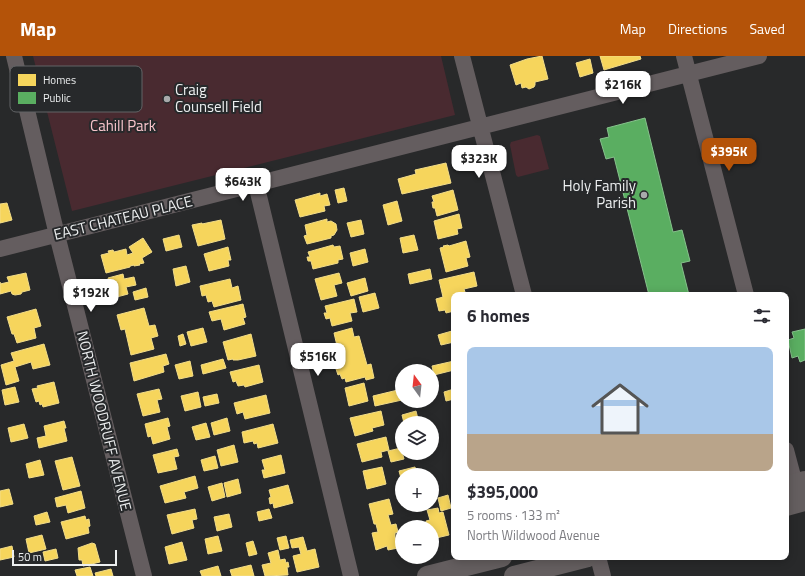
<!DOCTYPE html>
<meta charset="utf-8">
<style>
:root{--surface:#fff;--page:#f7f7f7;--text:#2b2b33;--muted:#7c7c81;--accent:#b45309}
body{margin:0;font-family:"Titillium Web",sans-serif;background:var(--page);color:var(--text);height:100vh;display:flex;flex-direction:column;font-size:15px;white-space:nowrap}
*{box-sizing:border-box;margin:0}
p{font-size:13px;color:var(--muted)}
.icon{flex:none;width:22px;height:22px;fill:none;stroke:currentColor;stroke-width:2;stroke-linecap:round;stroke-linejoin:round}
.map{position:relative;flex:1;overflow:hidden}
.panel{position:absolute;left:451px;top:236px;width:338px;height:268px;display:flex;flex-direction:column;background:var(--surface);border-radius:8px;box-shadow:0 2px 10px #0003}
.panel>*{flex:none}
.needle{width:26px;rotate:345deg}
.fabs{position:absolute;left:395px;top:308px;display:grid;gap:8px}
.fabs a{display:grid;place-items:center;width:44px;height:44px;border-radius:50%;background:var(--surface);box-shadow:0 2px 10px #0003;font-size:20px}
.scale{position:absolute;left:12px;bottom:10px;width:105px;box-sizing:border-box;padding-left:4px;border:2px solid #edeff0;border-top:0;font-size:11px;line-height:14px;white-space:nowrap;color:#edeff0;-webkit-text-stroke:3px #27292b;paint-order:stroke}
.price{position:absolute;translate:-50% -34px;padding:0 9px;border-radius:8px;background:#fff;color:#222;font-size:13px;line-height:26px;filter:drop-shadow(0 1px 2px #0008)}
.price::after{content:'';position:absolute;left:50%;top:24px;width:12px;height:9px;margin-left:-6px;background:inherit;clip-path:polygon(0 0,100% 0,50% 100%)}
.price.selected{background:var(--accent);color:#fff}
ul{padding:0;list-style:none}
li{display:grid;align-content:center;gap:8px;height:212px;padding:0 16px}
li span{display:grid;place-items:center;height:124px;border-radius:8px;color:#555}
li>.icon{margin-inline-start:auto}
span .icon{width:72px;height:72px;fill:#fffc;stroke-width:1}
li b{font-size:17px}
h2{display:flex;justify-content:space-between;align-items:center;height:48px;padding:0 16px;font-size:17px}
header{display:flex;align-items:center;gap:24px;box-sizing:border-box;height:56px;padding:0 20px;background:var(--accent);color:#fff}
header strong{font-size:19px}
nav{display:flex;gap:22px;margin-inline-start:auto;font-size:14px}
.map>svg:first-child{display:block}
.green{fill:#492a30}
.homes{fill:#f6d55c;stroke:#f3dd88}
.public{fill:#5aae61;stroke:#86c28c}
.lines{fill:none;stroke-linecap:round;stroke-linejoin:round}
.minor{stroke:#645d5f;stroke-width:16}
.major{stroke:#645e5f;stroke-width:20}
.poi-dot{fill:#a8aaab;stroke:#27292b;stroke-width:1.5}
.labels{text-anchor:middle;stroke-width:4;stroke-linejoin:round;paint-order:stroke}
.poi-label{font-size:15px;fill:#edeff0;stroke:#27292b;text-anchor:start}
.park-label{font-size:15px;fill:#f7c4cb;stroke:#27292b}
.street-label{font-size:15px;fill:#edeff0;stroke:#27292b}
.key{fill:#27292b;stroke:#626466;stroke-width:1}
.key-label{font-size:11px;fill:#edeff0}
</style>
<header>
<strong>Map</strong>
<nav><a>Map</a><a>Directions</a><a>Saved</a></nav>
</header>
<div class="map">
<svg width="805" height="520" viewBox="0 0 805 520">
<rect width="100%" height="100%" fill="#28292a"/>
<path class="green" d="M33 0H441L455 59 72 155Z
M537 79 540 80 549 113 518 121 516 119 510 89 511 86Z"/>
<path class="homes" d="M542 0 548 23 535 26V29L534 31 529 33 526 31 522 32 521 27 516 29 510 9 527 3Z
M600 0H640L641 3 604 14Z
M590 3 593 17 580 21 576 7Z
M446 107 451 127 402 138 398 123 416 118 415 114Z
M344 132 347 145 338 147 335 134Z
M453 134 458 154 437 160 435 152H433L432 146H434L432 140Z
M320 137V140L327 138 330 149 324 150 325 155 300 161 295 144Z
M397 145 402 165 388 169 383 149Z
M7 147 12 164 0 167V148Z
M459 158 462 172 457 173 458 178 438 183 434 165Z
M327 163V166L331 165 336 168 337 174 334 179 331 180V182L307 188 304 180 307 179 305 169Z
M221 164 225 183 198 190 192 169 202 167V168Z
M361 164 364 178 351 181 347 167Z
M179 179 182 191 166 195 163 183Z
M414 179 418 194 403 197 400 182Z
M143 182 152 196 142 202 144 207 139 208 140 209 134 210V209L130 210V211L106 217 101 199 109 197 108 195 113 194 114 196 126 193 127 199 133 197 129 191Z
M466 185 470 201 466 202 468 210 446 216 440 192 444 191 443 190 448 189 449 190Z
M333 189 334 191 340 190 343 203 338 204V207L313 213 311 205H308L307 201H310L308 196Z
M228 191 231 204H228L229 210 209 215 204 198Z
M365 193 368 206 353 210 350 197Z
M186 210 190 226 176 230 173 213Z
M430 213 432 223 410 228 408 218Z
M474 216 477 230 464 233 466 239H454V255L446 257 445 254 439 255 436 243 443 241 439 224Z
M26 217 30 234 22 236 21 238 15 239 12 238 11 235 0 238V226V228L9 226 7 221Z
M339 217 342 227 334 229 337 240 321 244 315 223Z
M123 218 124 223 134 221 136 229 126 231 128 238 113 242 108 222Z
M365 222 368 235 351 240 347 227Z
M230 223 232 232 238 230 241 244 214 251 212 245 208 246 206 239 202 240 200 230Z
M146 232 148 241 135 244 133 236Z
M375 237 379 252 363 256 359 241Z
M354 243 357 256 350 257 352 265 332 270 330 262 326 263 324 257H327L325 250Z
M243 248 246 261 243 262 245 268 224 274 221 263 212 265 209 256Z
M144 252 149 270 155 269 158 280 151 282 154 293 131 299 125 273 121 274 117 259Z
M36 253 41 270 34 272 36 282 17 287 14 278H12L7 261Z
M203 272 207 286 191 290 187 276Z
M352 272 354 281 359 280 367 309 371 308 374 322 366 324 365 321 346 326 345 322 342 323 340 318 338 319 335 310 337 309 336 304 342 303 340 293 338 294 334 277Z
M452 275 454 286 441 289 438 279Z
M183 278 186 288 180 290 178 280Z
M251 278 256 300 238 304H233V303L228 304 223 286Z
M44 288 50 309 33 313 31 306 15 311 19 325 6 329 1 309 14 305 11 297Z
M166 298 169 308 163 310 164 316 134 325 130 307Z
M223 303 226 312 203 318 201 309Z
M190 305 193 320 179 323 175 309Z
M454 305V314L434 319 432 310Z
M259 309 263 326 245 331 244 329 238 330 236 325 233 326 230 316Z
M54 326 59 347 43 351 42 348 40 349 39 345 36 346 32 333 38 332 37 330Z
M364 327 368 345 349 350 345 332Z
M15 331 19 346 5 349 2 334Z
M159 333 162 343 157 344 160 356 143 360 137 338Z
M402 333V344L375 350 373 340Z
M454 333V343L446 345 444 336Z
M198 336 201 351 185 355 181 340Z
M217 338 219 347 205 350 203 341Z
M266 339 270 357 245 363 243 356 237 358 234 347Z
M381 355 384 369 372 372 373 375 355 380 350 362Z
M416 355 419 367H404L402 359Z
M168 362 170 370 167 371 170 383 153 388 151 380 148 381 145 368Z
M227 362 230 375 214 379 211 367Z
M64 365 66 372H64L67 385 39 392 37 382 46 380 44 370Z
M206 367 210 381 196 384 192 371Z
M24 368 28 382 11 386 8 372Z
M273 368 278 387 258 392 257 387 254 388 253 385 244 387 242 376Z
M386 381 389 394 381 396 382 401 362 406 357 388Z
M234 389 238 406 221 410 217 394Z
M401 392 404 403 391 406 388 395Z
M177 393 179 400 174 401 177 413 158 417 153 399Z
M281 399 285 417 264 422 262 414H265L262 404Z
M215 400 218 412 204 415 201 404Z
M72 401 80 430 63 434 55 405Z
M40 404 44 419 29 422 26 408Z
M382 411 386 428 367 433 363 415Z
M415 411 417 419H402V426L399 415Z
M195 420 198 432 184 436 186 442 165 447 160 430Z
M238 423 241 437 227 441 224 427Z
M222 427 225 441 212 445 208 431Z
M288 429 293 447 274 452 273 447 270 448 269 442 271 441 269 434Z
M9 433 13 448 0 451V435Z
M81 435 85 452 68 457 66 449 57 451 55 442Z
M448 439 451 452 441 455 438 442Z
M389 443 393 458 388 459 391 469 396 468 398 476 395 477V481L398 492 388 494 387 490 376 494 372 477 378 476 376 468H374L369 448Z
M438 452 439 457 443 456 449 479 432 483V471H427L426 465 430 464 427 454Z
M195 453 197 463 192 464 194 472 172 478 167 459Z
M269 453 272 462 259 465 257 456Z
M47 456 50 466 36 469 34 460Z
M229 458 232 471 217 475 214 461Z
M85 460 86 464 89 463 90 470 88 471 89 477 66 483 61 466Z
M42 479 46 493 29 497 26 483Z
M218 480 222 495 208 498 205 483Z
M286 480 289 492 280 494 277 482Z
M303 481 307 495 315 493 319 511 297 516 293 500 301 498 299 491 292 492 290 484Z
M253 485 257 498 249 500 246 487Z
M182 486 187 504 169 508 165 491Z
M92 487 95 488 100 506 83 510 82 504H79L78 492Z
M12 490 14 501 0 504V493Z
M56 493 58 502 45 505 43 496Z
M278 494 280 504 285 503 286 507 288 506 289 511H287L288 519 265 520 262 509 271 507 268 497Z
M251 509 254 520H232L230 514Z
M218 510 221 520H202L200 515Z
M90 511 93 520H77L75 514Z
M111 513 113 520H96L95 517Z"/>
<path class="public" d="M645 62 673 176 682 174 690 205 681 207 689 239H649L614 101 606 103 600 83 609 81 607 72Z
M805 273V304L800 306 798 300 792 302 788 284 794 282 792 276Z"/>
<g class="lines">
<path class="minor" d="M14 0 57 179 144 520
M462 0 524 239
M684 0 746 239
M256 128 351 520
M0 193 759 0
M786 394 798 439
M598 501 603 520"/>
<path class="major" d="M786 430 805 425
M786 450 805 445
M427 520 502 501
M514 520 588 501"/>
</g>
<g class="poi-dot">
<circle cx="167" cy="43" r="4"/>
<circle cx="644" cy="139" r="4"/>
</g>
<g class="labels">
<g class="poi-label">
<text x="175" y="39">Craig<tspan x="175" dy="17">Counsell Field</tspan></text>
<text x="636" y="135" text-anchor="end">Holy Family<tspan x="636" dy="17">Parish</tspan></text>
</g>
<g class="park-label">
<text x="123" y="75">Cahill Park</text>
</g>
<g class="street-label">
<text transform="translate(123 162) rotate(-14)" y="5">EAST CHATEAU PLACE</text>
<text transform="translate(104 365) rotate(76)" y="5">NORTH WOODRUFF AVENUE</text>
</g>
</g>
<rect x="10" y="10" width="132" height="46" rx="6" class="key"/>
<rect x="18" y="18" width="18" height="12" fill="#f6d55c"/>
<rect x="18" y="36" width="18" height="12" fill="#5aae61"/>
<g class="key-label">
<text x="43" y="28">Homes</text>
<text x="43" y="46">Public</text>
</g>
</svg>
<div class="fabs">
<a><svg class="needle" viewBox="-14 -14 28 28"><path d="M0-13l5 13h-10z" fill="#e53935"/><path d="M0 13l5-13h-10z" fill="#7c7c81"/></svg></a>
<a><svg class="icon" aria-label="layers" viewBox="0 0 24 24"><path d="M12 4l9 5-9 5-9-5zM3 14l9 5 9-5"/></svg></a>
<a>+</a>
<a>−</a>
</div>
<div class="scale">50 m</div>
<b class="price" style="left:623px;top:49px">$216K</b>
<b class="price selected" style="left:729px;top:116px">$395K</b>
<b class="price" style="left:479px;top:123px">$323K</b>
<b class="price" style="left:243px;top:146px">$643K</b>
<b class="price" style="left:91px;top:257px">$192K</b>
<b class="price" style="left:318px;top:321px">$516K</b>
<section class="panel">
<h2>6 homes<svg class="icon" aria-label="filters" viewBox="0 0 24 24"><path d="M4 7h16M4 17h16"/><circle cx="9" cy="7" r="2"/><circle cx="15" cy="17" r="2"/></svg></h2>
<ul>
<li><span style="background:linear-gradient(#a9c7e8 70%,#b9a48a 0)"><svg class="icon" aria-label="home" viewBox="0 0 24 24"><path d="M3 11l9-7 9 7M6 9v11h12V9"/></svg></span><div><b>$395,000</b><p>5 rooms · 133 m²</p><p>North Wildwood Avenue</p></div></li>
</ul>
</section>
</div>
